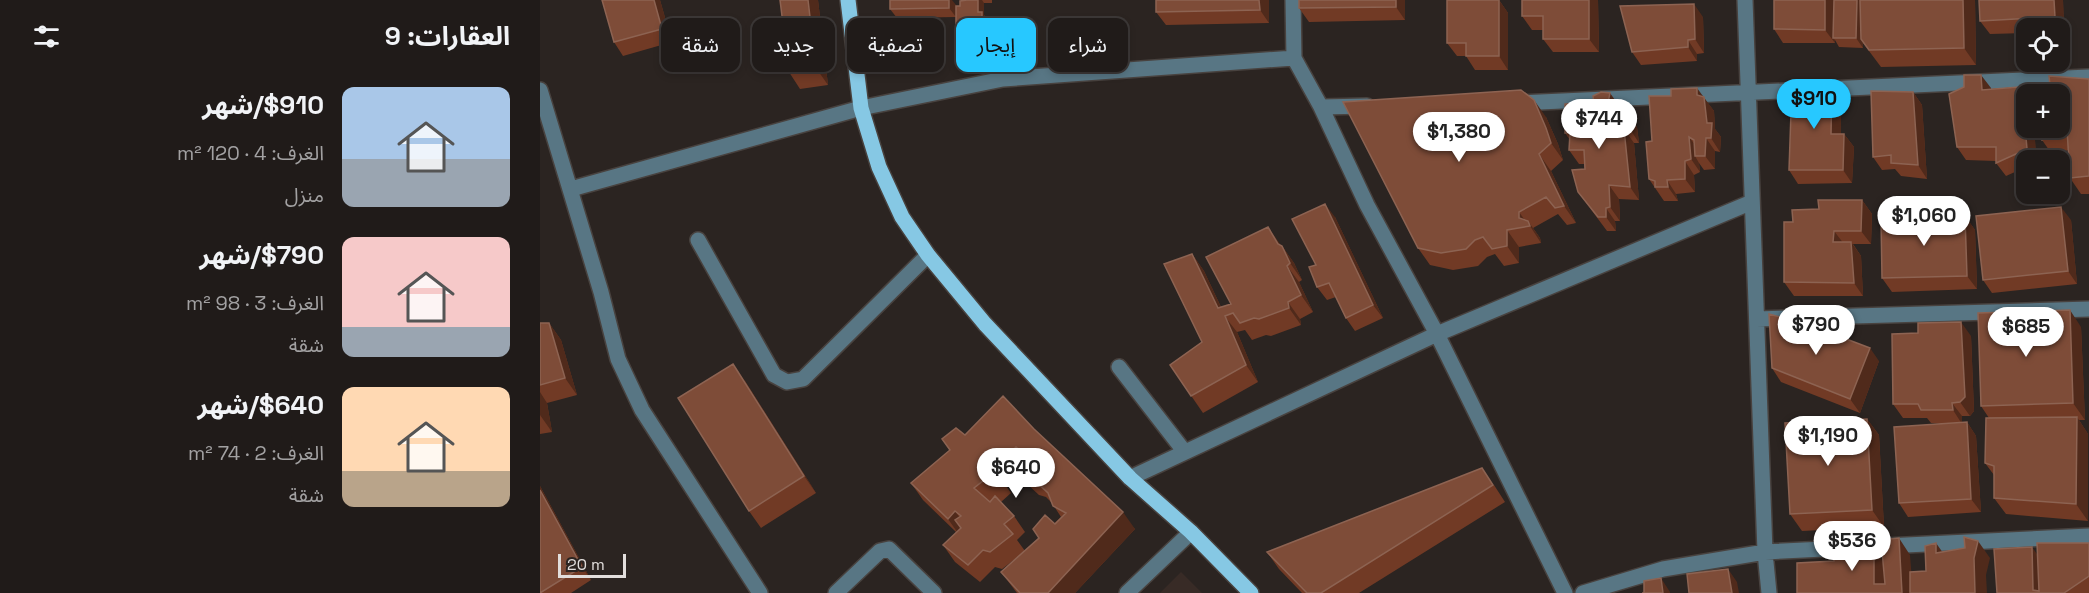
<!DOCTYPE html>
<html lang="ar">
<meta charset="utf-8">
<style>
:root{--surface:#201b19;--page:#2d2826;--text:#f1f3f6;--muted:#a2a1a2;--line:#3d3938;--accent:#27c8ff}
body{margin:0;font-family:"Space Grotesk","Noto Sans Arabic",sans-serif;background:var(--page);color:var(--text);direction:rtl;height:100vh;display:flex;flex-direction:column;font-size:22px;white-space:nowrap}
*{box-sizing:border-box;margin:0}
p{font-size:20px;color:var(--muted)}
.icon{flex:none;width:33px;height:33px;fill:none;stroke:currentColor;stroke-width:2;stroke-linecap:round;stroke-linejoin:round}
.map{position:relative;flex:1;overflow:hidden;direction:ltr}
.panel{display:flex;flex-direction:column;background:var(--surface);width:540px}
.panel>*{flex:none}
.banner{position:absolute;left:18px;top:18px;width:570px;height:54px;direction:rtl;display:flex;gap:12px}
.fabs{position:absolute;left:1476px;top:18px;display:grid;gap:12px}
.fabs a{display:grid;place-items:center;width:54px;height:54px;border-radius:12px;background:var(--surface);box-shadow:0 3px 9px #0003,0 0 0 2px var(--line);font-size:30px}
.scale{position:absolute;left:18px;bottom:15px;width:68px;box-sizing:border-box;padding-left:6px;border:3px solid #e2dedc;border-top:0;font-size:16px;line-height:21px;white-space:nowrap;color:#e2dedc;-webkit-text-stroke:4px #2b2421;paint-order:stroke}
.price{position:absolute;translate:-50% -51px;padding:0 14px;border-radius:21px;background:#fff;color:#222;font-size:20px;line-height:39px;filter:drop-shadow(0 2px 3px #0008)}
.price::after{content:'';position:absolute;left:50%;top:36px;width:18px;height:14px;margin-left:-9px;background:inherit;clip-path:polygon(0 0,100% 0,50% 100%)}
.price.selected{background:var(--accent);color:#111}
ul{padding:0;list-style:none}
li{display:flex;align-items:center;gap:18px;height:150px;padding:0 30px}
li span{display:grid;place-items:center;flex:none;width:168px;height:120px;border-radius:12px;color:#555}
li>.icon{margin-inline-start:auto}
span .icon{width:72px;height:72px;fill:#fffc;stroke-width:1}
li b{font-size:26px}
h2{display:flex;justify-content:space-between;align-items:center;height:72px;padding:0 30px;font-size:26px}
.tag{padding:0 21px;border-radius:12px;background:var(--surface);box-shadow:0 3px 9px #0003,0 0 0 2px var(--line);font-size:21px;line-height:54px}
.tag.selected{background:var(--accent);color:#111}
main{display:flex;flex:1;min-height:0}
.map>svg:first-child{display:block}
.built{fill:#382b26}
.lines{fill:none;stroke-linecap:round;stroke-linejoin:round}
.minor-casing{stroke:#48423f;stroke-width:18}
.major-casing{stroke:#48423f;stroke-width:18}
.minor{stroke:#587684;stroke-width:15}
.major{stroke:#86c8e4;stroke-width:15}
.wall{fill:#713a25;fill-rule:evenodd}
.shaded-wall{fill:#502a1b}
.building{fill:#7e4c38;stroke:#8d6352;stroke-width:1.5}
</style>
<main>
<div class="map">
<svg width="1549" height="593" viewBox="0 0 1549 593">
<rect width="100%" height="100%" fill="#2b2421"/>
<path class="built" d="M641 572 662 593H620Z"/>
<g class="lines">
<g class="minor-casing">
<path id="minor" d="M753 0 754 58 781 107 827 205 897 334 1025 593
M1205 0 1225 552 1229 593
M0 90 61 292 78 359 102 410 220 593
M977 103 1549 77
M781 107 827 106
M31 189 321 108 463 79 754 58
M158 240 234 375 247 382 263 379 388 255
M1217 319 1549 309
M579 367 644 451
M590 478 897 334 1212 202
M296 593 340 551 349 549 394 593
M587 593 651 532
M1043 593 1123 569 1225 552 1549 536"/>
</g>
<g class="major-casing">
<path id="major" d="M308 0 321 108 339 167 362 217 388 255 445 324 590 478 651 532 711 593"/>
</g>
<use href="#minor" class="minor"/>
<use href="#major" class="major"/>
</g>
<path class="wall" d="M120 0 132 42 83 56 74 42Z
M240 0H278L288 85 260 89 249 72Z
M427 0H452V3H444V15L449 21V39H423L416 30 420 6Z
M616 0H729V23L626 25 616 12Z
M865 0V20L769 22 759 8Z
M959 0 968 13V70H935L926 56H917L907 43Z
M982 0H1058L1059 52H1013L1003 39V30H992L982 16Z
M1234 0H1435L1436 65 1341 67 1323 43V48L1299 47 1295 40V43H1243L1234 29Z
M1523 0 1524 31H1520V28H1486V33L1450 34 1440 21Z
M416 5V17L357 18 350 9Z
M1163 17 1164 53 1157 54V61L1101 65 1092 52Z
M1549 79V194H1541L1530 178 1528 150 1514 157 1502 140 1520 128Z
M1292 82 1301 95V134H1304L1314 147 1312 183 1258 184 1249 170Z
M1491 86 1496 94H1486L1495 140 1496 160H1486V167L1466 176 1456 163V161L1426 160 1417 147 1451 89Z
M1373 92 1382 105 1387 179 1361 176 1355 169 1342 170 1333 157Z
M1163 97 1174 111 1175 129 1181 137 1180 152 1175 151V169L1164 170 1159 163 1160 172 1154 175 1155 192 1136 194 1138 201H1124L1109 179 1112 141Z
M1080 107 1079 109H1081L1097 127 1099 143H1094L1099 200 1079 199 1080 221H1075L1076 231H1067L1038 192 1045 169 1044 164H1039L1029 150 1030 140 1025 133Z
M1006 117 1018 144 1023 160 1011 171 1036 223 1027 225 1018 214 993 228 1000 238 1001 243 979 247V263L964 266 955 254 947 257 938 266 913 270 890 265 878 248Z
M1322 200 1332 214 1331 244H1313L1321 256 1323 296H1254L1244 282 1279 209Z
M1425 216 1435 230 1437 289 1352 292 1342 278Z
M795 217 843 318 815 331 806 318 796 297 787 300 777 287 776 265Z
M1531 220 1537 284 1452 293 1443 280Z
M740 245 742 246 754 263 762 280 759 282 773 312 760 319 761 325 731 336 726 335 712 340 705 330 697 332 718 382 663 413 630 365 662 342 652 254 664 271 681 307 691 304Z
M0 323H9L21 340 37 395 7 403 12 432 0 434Z
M1541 327 1545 420H1539L1548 434V521L1466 514 1454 498V475L1445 463 1449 418 1441 406Z
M1431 336 1434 411 1430 416H1422V423L1427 422 1436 436 1441 512 1368 517 1359 503 1405 424 1391 423 1387 418H1363L1353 404Z
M1339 361 1320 413 1241 382 1232 368Z
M205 381 276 493 221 528 209 511Z
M1327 419 1339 435 1344 527 1262 531 1250 514Z
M494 429 595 529 535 593H477L461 572 479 556 462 569 455 567 440 582 415 562 403 545 416 532 383 500 371 483 410 450 402 439 425 435ZM479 473 486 483 499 495 506 497 512 503 521 517 485 551 477 540 485 532 474 516 461 502 471 493 466 486Z
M954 485 965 502 819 593H762L739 569 727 552Z
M0 486 51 580 31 593H0Z
M1549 543V593H1457Z"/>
<path class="shaded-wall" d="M114 0H120L132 42 122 29Z
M268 0H278L288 85 276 68Z
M409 0H412L416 5V17L409 8Z
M438 0H442L444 3V15L449 21V39L442 30 438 12Z
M719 0H729V23L720 10Z
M856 0H865V20L856 7Z
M959 0 968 13V70L959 56Z
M1049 0H1058L1059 52 1049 39Z
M1285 0H1295L1293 38 1295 40V43L1285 30Z
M1317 0H1324L1323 48 1316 38Z
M1423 0H1435L1436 65 1424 48Z
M1514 0H1523L1524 31 1515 17Z
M1154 4 1163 17 1164 53 1155 39Z
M1148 40 1157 54V61L1148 47Z
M1441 75 1451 88 1452 103 1442 90Z
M1292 82 1301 95V147L1291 134Z
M1491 86 1496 94H1490Z
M1157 88 1174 111 1175 129 1181 137 1180 152 1171 138 1157 95Z
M1373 92 1382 105 1387 179 1378 165Z
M1070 93 1080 107 1077 121 1067 108Z
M994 100 1006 117 1018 144 1023 160 1011 143Z
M1081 109 1088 120V114L1097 127 1099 143 1090 129 1081 114Z
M1486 117V128H1496L1495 140 1496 160H1495L1487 149 1485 126Z
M1084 129 1094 143 1099 200 1090 187Z
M1304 134 1314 147 1312 183 1303 170Z
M1149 137 1159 150 1155 156 1159 163 1160 172 1151 159Z
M1166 138 1175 151V169L1165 156Z
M999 154 1011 171 1036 223 1024 206Z
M1145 161 1154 175 1155 192 1145 179Z
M1127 180 1136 194 1138 201 1128 187Z
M1069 185 1079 199 1080 221 1070 207Z
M1322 200 1332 214 1331 244 1321 231Z
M785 204 795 217 843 318 833 305Z
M1521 207 1531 220 1537 284 1528 271Z
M1066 208 1075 221 1076 231 1066 217Z
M979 212 989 226 979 218Z
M1425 216 1435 230 1437 289 1427 276Z
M988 221 1000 238 1001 243 990 226Z
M728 227 740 244 749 261 738 244Z
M967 230 979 247V263L967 246Z
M1294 231 1304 244 1293 242Z
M1311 242 1321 256 1323 296 1314 283Z
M742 246 754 263 762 280 750 263Z
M652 254 664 271 686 318 697 332 718 382 706 365Z
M747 266 759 282 773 312 761 295Z
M748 302 760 319 761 325 749 308Z
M1530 310 1541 327 1545 420 1533 403Z
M1421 322 1431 336 1434 411 1430 416 1420 402Z
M9 323 21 340 37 395 25 378Z
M1330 348 1339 361 1320 413 1310 399Z
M193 364 205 381 276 493 264 476Z
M0 392 7 403 12 432 0 415Z
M1412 403 1422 416V424L1413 410Z
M1537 417 1548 434V521L1536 504Z
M1327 419 1339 435 1344 527 1332 510Z
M1427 422 1436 436 1441 512 1431 499Z
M0 486 51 580 42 567 0 490Z
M415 511 427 528 420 536 408 519Z
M583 512 595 529 535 593H508Z
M1359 538 1370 555 1373 593H1362Z
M1438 541 1450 558 1446 575 1447 593H1435L1434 558Z
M1396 543 1408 560 1396 553Z
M1492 547 1504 564V593L1493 590Z
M1334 549 1346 566V593L1334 584Z
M1188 569 1197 582 1199 593H1192Z
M1121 578 1130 592V593H1123Z"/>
<path class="building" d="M62 0H114L122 29 74 42Z
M240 0H268L276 68 249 72Z
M350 0H409V8L350 9Z
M427 0H438V12H442V30H416V6H420V1Z
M616 0H719L720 10 616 12Z
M759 0H856V7L759 8Z
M907 0H959V56H926V43H907Z
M982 0H1049V39H1003V16H982Z
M1234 0H1285V30L1234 29Z
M1294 0H1317L1316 38H1293Z
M1320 0H1423L1424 48 1329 50 1321 39Z
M1439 0H1514L1515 17 1440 21Z
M1154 4 1155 39 1148 40V47L1092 52 1080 6Z
M1424 75H1441L1442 90 1491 86 1490 94H1486V117L1485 126 1487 149 1456 163V147H1417L1409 94 1424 87Z
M1509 76 1549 79V176L1530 178 1527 129 1502 140 1500 128H1520V94H1511Z
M1292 82 1291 134H1304L1303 170H1249L1252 84Z
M1157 88V95L1164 97 1167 123H1172L1171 138H1166L1165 156H1155L1154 140 1149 137 1151 159 1145 161V179L1127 180 1128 187H1115V181L1109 179 1106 142 1112 141 1109 96H1131V89Z
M981 90 994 100 1006 128 1011 143 999 154 1024 206 1015 208 1006 197 979 212V218L988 221 990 226 967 230V246L952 249 943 237 935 240 926 249 901 253 878 248 803 102Z
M1331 91 1373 92 1378 165 1351 163V155L1333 157Z
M1061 92 1070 93 1067 108 1081 109V114H1088L1090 129H1084L1090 187 1069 185 1070 207 1066 208V217H1058L1038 192 1032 170 1045 169 1044 150H1029L1030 133H1025V104L1054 103 1053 96Z
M1278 200H1322L1321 231H1294L1293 242H1311L1314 283 1244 282V222H1253L1252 210 1279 209Z
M785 204 833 305 806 318 789 283 777 287 769 267 776 265 752 219Z
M1521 207 1528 271 1443 280 1436 216Z
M1425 216 1427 276 1342 278 1341 219Z
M728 227 738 244 742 246 750 263 747 266 761 295 748 302 749 308 719 319 714 318 700 323 693 313 685 316 706 365 651 396 630 365 662 342 624 264 652 254 678 308 691 304 666 257Z
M1530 310 1533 403 1441 406 1438 313Z
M1229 314 1272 326 1330 348 1310 399 1232 368Z
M1421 322 1425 397 1420 402 1412 403 1413 410H1381L1378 404H1353L1352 334 1378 333V323Z
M0 323H9L25 378 0 385Z
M193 364 264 476 209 511 138 398Z
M463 396 494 429 583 512 508 593H480L461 572 499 538 493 529 505 515 515 524 526 513 513 506 508 493 494 480 487 478 474 466 485 454 476 447 453 470 459 476 449 485 443 481 434 488 450 502 455 496 474 516 464 524 473 534 450 552 443 550 428 565 403 545 421 528 415 520 421 516 415 511 408 519 371 483 410 450 402 439 416 428 425 435Z
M1537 417 1536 504 1454 498V466L1445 463 1446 418Z
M1327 419 1332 510 1250 514 1245 423Z
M1427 422 1431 499 1359 503 1354 427Z
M942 468 953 485 781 593H767L727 552Z
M0 490 42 567 0 593Z
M1424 537 1438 541 1434 558 1435 593H1370V572L1386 571 1385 546 1396 543V553L1425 548Z
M1359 538 1362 593H1257V563L1294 561V548L1334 549V584H1345L1341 540Z
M1497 543H1549V576L1524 593H1457L1454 549 1492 547 1493 590 1499 591Z
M1188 569 1192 593H1149L1147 574Z
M1121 578 1123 593H1102H1104V581Z"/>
</svg>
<div class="fabs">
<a><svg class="icon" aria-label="locate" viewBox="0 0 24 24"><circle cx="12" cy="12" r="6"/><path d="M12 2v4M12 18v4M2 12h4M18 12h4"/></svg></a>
<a>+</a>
<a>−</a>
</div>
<div class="scale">20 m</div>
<b class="price selected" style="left:1274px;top:130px">$910</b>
<b class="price" style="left:1059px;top:150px">$744</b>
<b class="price" style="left:919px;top:163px">$1,380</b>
<b class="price" style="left:1384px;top:247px">$1,060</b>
<b class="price" style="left:1276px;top:356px">$790</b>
<b class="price" style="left:1486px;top:358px">$685</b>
<b class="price" style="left:1288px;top:467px">$1,190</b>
<b class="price" style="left:476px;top:499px">$640</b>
<b class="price" style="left:1312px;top:572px">$536</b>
<div class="banner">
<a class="tag">شراء</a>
<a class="tag selected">إيجار</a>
<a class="tag">تصفية</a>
<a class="tag">جديد</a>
<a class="tag">شقة</a>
</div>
</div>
<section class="panel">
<h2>العقارات: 9<svg class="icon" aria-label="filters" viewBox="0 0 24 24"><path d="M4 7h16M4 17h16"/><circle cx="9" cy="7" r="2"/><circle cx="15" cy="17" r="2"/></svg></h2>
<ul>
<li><span style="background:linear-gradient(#a9c7e8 60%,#9aa5b1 0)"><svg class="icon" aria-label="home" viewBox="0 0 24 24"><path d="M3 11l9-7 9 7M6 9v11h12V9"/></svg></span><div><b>$910/شهر</b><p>الغرف: 4 · 120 m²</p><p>منزل</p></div></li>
<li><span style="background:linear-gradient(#f6c9c9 75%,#9aa5b1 0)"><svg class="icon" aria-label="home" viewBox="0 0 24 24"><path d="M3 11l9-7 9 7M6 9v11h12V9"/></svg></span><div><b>$790/شهر</b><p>الغرف: 3 · 98 m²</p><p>شقة</p></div></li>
<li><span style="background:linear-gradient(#ffd9b3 70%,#b9a48a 0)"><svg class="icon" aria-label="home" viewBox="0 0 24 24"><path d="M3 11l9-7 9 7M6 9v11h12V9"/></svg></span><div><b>$640/شهر</b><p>الغرف: 2 · 74 m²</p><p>شقة</p></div></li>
</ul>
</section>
</main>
